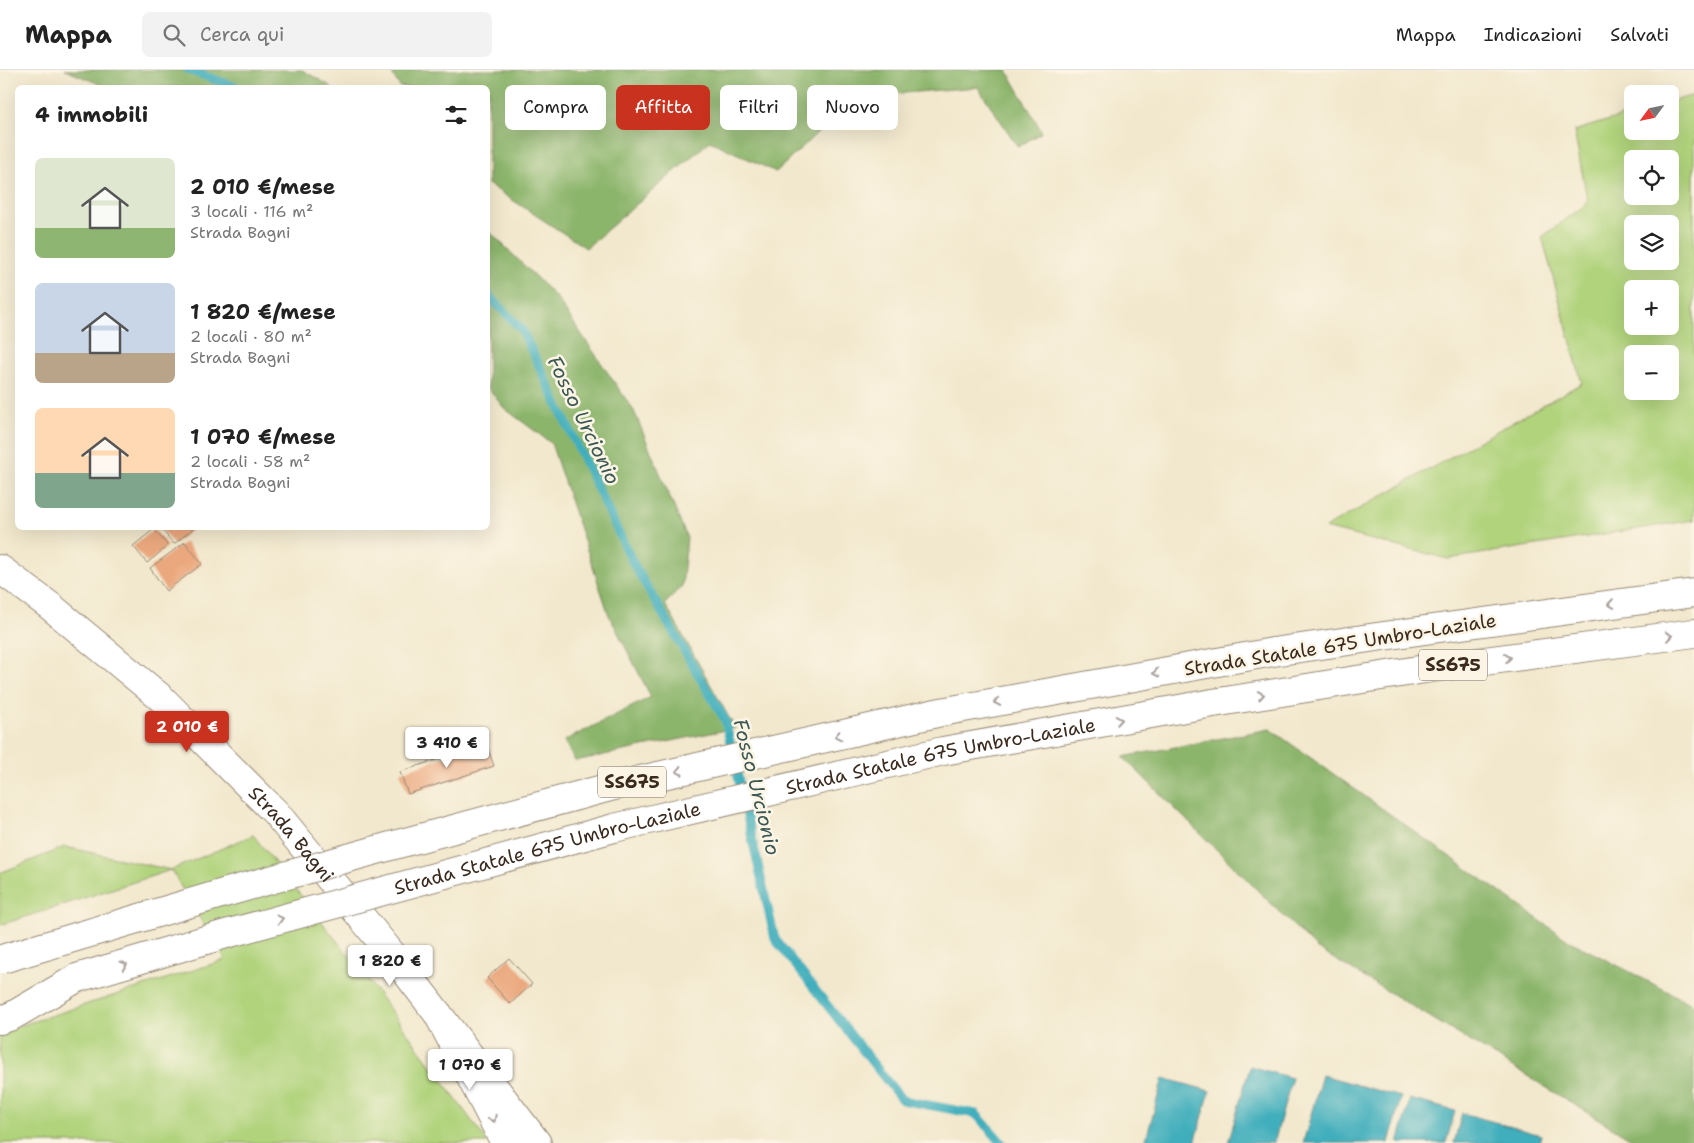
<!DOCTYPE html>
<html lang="it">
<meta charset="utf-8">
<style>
:root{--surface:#fff;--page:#f2f2f2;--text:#222;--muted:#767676;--line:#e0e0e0;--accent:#c8321e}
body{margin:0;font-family:"Shantell Sans",sans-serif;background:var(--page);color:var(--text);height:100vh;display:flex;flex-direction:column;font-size:19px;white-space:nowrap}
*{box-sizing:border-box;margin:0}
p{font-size:16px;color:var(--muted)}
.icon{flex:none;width:28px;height:28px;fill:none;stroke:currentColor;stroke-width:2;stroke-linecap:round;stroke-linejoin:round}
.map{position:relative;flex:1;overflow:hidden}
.side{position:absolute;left:15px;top:15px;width:475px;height:445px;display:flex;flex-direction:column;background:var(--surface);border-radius:8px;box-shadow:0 5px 20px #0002}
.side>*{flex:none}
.guide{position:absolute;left:505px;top:15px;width:475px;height:45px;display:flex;gap:10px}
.needle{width:32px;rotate:237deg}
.tools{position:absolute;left:1624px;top:15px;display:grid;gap:10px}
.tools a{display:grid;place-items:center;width:55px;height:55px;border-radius:8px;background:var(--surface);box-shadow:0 5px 20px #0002;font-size:25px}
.price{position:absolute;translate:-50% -42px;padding:0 11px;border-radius:5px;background:#fff;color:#222;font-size:16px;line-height:32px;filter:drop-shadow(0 1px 2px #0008)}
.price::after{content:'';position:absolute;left:50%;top:30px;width:15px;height:11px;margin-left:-8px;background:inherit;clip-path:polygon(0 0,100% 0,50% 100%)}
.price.active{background:var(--accent);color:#fff}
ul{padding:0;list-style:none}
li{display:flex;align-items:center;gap:15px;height:125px;padding:0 20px}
li span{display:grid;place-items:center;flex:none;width:140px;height:100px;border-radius:8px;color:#555}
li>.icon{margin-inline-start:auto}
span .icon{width:60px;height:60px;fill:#fffc;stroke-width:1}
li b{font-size:21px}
h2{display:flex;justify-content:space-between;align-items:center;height:60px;padding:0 20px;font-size:21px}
.pill{padding:0 18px;border-radius:8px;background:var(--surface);box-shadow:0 5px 20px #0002;font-size:18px;line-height:45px}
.pill.active{background:var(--accent);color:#fff}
header{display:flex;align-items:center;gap:30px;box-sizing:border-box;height:70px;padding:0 25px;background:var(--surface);border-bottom:1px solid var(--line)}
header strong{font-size:24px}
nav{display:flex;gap:28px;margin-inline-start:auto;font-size:18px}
.search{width:350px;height:45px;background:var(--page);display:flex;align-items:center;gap:12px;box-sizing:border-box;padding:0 18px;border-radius:8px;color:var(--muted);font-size:19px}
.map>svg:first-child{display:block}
.green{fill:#b0d37c;stroke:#767e4d;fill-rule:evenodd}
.forest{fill:#8cb56c;stroke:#647045}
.water{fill:#3faebc;stroke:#3d6c6d}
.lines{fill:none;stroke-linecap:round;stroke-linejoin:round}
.stream{stroke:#3faebc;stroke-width:9}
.building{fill:#eba87e}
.tertiary-casing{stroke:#968976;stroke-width:30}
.trunk-casing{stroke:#968976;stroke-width:30}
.tertiary{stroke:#fff;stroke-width:28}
.trunk{stroke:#fff;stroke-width:28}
.trunk-bridge-casing{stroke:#968976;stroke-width:30;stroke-linecap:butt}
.trunk-bridge{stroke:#fff;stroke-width:28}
.oneway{stroke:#a79f9a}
.labels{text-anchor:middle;stroke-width:5;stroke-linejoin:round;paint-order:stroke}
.shield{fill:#fcf5e5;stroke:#75675a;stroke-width:1}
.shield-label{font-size:18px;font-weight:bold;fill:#3b2a1e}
.street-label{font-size:19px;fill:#3b2a1e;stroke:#fcf5e5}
.water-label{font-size:20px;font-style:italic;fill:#3c5855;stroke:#fcf5e5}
</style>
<header>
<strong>Mappa</strong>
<div class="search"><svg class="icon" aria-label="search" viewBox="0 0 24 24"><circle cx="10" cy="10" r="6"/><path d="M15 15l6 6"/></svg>Cerca qui</div>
<nav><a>Mappa</a><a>Indicazioni</a><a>Salvati</a></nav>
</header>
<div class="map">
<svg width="1694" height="1073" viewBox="0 0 1694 1073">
<rect width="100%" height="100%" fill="#fcf5e5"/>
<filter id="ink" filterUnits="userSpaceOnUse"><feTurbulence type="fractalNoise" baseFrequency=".02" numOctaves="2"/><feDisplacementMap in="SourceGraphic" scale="10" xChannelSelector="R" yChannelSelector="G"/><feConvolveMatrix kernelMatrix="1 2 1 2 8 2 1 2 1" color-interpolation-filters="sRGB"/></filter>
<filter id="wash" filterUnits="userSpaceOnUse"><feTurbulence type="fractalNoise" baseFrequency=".0096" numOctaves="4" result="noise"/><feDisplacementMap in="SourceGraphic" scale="20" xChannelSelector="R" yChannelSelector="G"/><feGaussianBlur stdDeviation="1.12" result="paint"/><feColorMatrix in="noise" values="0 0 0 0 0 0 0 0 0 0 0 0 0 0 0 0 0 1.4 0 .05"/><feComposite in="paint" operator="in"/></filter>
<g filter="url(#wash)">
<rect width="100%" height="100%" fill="#f2e8cd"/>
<path class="green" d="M1694 25V450L1448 489 1325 458 1582 313 1542 167 1588 133 1574 61 1632 43V61H1670V32ZM1632 89H1670V126H1632ZM1632 154H1670V191H1632ZM1632 219H1670V256H1632ZM1632 284H1670V321H1632Z
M253 765 372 915 488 1073H0V962L225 890 171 800 0 855V803L65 777 171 800Z"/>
<path class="forest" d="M65 0H302L332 17H107Z
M390 0H1007L1042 62 1018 77 978 17 855 27 776 102 710 71 586 178 488 114V18L400 17Z
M488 160 556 227 634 341 687 468 682 516 665 534 735 658 575 691 564 671 651 627 609 545 551 373 504 338 488 318Z
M1270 659 1566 869 1694 935V1073H1638L1316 878 1123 687Z"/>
<path class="water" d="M1250 996 1292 1008 1274 1073H1228Z
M1322 1005 1401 1027 1389 1073H1303Z
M1163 1008 1210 1021 1195 1073H1145Z
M1410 1029 1455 1041 1446 1073H1398Z
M1462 1043 1541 1065 1539 1073H1454Z"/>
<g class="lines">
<path class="stream" d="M188 0 239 18
M488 225 522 260 634 495 725 650 775 869 902 1030 976 1044 1002 1073"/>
</g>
<g id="blocks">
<path class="building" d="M160 458H194L174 474Z
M154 459 168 476 147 493 133 476Z
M185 472 202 494 166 521 150 498Z
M486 673 494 696 408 724 400 702Z
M509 888 532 914 510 934 487 908Z"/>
</g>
</g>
<g filter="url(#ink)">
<use href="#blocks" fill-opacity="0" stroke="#968976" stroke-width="1"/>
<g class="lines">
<g class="tertiary-casing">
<g id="tertiary">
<path id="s1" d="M0 499 50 536 161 628 275 742 395 888 537 1073"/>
</g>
</g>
<g class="trunk-casing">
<path id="trunk" d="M1273 582 1425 560 1694 523
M1213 633 1425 599 1694 563
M438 944 505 1073
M0 950 12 946 77 908"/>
</g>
<use href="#tertiary" class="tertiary"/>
<use href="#trunk" class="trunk"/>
<g class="trunk-bridge-casing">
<g id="trunk-bridge">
<path d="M2 889 224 823 387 777 614 716 941 642 1273 582"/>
<path id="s2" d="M77 908 226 864 614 758 943 681 1213 633"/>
</g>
</g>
<use href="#trunk-bridge" class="trunk-bridge"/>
</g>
<defs><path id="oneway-chevron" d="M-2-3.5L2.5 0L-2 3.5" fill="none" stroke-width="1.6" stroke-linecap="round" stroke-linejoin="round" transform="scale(1.25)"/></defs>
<g class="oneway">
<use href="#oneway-chevron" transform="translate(1611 534) rotate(172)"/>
<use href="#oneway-chevron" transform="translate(1669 566) rotate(-8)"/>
<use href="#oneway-chevron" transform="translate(1508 588) rotate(-8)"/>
<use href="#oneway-chevron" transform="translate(1156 603) rotate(170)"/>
<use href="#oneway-chevron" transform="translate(1261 625) rotate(-9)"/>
<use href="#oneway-chevron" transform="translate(997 632) rotate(170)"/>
<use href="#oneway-chevron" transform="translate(1119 650) rotate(-10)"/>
<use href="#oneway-chevron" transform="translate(838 666) rotate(167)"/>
<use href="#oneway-chevron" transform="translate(679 701) rotate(167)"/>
<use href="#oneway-chevron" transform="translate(280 849) rotate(-15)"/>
<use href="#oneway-chevron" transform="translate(124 895) rotate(-17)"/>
<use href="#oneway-chevron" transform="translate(493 1049) rotate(62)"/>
</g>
</g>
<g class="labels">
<g class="shield">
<rect x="1419" y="579.5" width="68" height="31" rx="4"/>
<rect x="598" y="696.5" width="68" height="31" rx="4"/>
</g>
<g class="shield-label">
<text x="1453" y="601">SS675</text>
<text x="632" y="718">SS675</text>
</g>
<g class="street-label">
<text transform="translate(1340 574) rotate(-9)" y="7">Strada Statale 675 Umbro-Laziale</text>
<text dy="7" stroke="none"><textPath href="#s2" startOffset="892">Strada Statale 675 Umbro-Laziale</textPath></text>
<text dy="7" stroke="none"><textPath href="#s1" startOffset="395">Strada Bagni</textPath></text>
<text dy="7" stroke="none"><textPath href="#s2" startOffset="488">Strada Statale 675 Umbro-Laziale</textPath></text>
</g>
<g class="water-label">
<text transform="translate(584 350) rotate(64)" y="7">Fosso Urcionio</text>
<text transform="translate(757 717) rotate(76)" y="7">Fosso Urcionio</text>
</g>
</g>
</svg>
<div class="tools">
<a><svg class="needle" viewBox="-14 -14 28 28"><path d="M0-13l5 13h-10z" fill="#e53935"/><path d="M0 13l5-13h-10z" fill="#767676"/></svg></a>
<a><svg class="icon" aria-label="locate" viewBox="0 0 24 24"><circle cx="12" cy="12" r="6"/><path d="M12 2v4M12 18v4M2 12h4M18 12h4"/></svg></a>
<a><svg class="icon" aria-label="layers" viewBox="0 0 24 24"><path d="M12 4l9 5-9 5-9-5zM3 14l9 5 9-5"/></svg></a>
<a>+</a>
<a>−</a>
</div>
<b class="price active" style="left:187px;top:683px">2 010 €</b>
<b class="price" style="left:447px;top:699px">3 410 €</b>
<b class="price" style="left:390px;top:917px">1 820 €</b>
<b class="price" style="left:470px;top:1021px">1 070 €</b>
<div class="guide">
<a class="pill">Compra</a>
<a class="pill active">Affitta</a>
<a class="pill">Filtri</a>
<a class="pill">Nuovo</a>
</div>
<section class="side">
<h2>4 immobili<svg class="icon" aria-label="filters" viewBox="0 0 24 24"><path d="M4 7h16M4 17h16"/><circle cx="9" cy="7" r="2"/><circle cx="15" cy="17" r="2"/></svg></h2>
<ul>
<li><span style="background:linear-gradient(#dfe7d0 70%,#8fb573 0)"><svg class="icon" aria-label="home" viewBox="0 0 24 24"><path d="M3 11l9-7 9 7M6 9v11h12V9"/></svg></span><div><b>2 010 €/mese</b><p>3 locali · 116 m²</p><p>Strada Bagni</p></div></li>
<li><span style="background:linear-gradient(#c9d6e8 70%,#b9a48a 0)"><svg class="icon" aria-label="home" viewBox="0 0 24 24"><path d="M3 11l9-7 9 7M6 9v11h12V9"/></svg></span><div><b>1 820 €/mese</b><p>2 locali · 80 m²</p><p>Strada Bagni</p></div></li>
<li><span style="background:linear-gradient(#ffd9b3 65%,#7fa58c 0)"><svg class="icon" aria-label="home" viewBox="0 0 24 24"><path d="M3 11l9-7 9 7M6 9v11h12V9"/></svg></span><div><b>1 070 €/mese</b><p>2 locali · 58 m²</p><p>Strada Bagni</p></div></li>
</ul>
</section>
</div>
